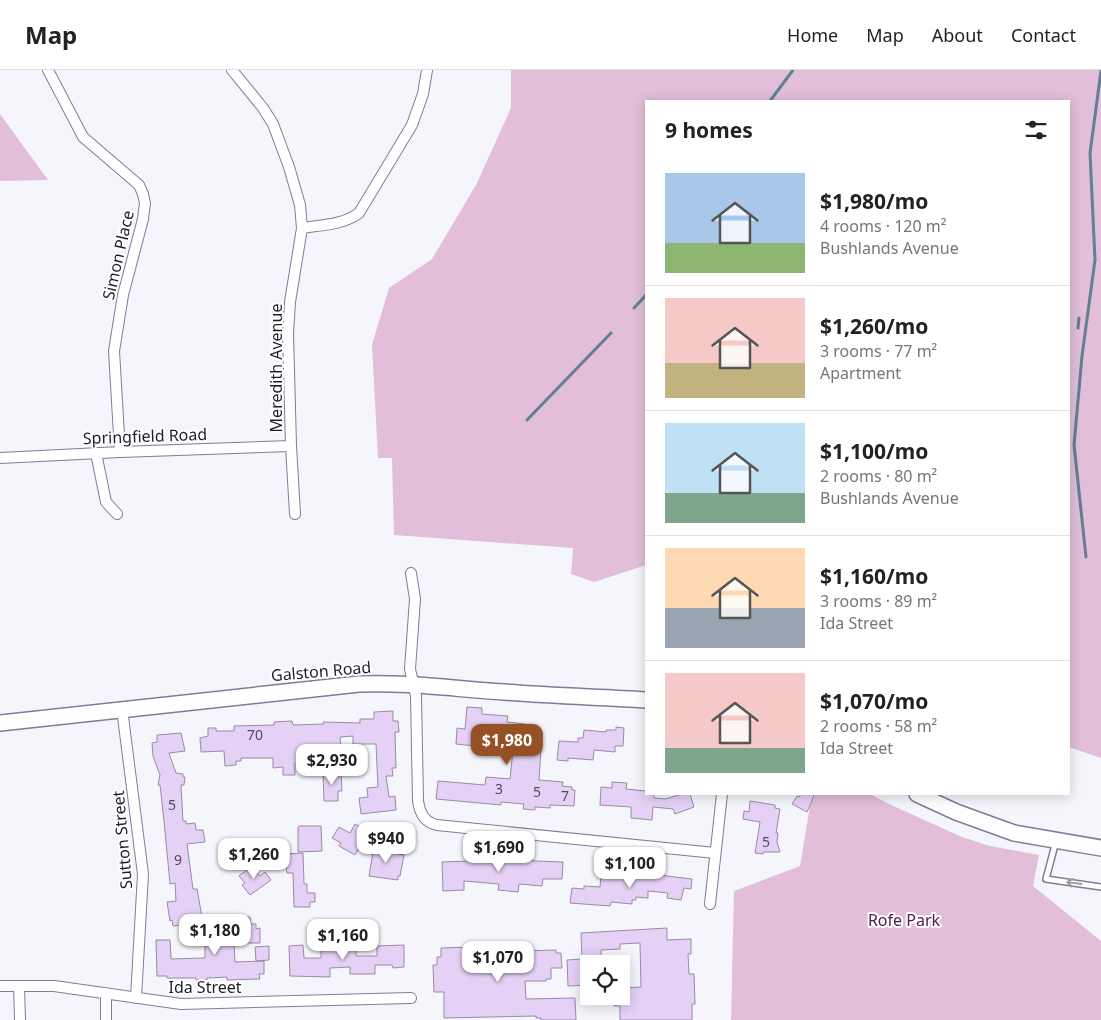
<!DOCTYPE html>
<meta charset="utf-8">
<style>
:root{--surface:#fff;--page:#f6f6f6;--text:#222;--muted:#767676;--line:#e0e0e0;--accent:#965026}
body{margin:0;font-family:"Noto Sans",sans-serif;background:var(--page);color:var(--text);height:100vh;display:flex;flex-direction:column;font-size:19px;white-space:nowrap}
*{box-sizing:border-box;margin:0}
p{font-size:16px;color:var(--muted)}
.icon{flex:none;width:28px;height:28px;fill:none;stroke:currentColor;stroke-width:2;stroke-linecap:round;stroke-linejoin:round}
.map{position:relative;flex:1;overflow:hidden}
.sheet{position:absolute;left:645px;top:30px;width:425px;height:695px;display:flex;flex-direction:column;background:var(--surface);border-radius:0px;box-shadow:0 2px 12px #0003}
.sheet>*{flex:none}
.tools{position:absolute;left:580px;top:885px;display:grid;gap:10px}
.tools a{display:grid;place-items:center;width:50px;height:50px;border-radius:0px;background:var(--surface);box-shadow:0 2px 12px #0003;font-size:25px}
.price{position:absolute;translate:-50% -42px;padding:0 11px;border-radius:10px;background:#fff;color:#222;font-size:16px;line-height:32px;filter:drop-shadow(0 1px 2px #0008)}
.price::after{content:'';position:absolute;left:50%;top:30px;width:15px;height:11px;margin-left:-8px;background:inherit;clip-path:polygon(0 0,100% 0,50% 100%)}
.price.on{background:var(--accent);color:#fff}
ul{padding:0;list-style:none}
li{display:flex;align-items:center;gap:15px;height:125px;padding:0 20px}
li+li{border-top:1px solid var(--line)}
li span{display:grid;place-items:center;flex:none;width:140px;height:100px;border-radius:0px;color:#555}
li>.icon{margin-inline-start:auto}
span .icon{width:60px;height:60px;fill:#fffc;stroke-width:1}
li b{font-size:21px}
h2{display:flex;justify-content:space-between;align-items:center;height:60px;padding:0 20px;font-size:21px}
header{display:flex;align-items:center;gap:30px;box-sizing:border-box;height:70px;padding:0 25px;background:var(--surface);border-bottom:1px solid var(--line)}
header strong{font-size:24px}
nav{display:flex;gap:28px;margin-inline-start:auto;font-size:18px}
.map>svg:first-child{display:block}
.green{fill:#e2bed9}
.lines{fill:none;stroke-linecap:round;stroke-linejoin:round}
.stream{stroke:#627f93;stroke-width:3}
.building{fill:#e5d0f6;stroke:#998aa5}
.service-casing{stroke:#7d7d9a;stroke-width:8}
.minor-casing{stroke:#7d7d9a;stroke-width:12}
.primary-casing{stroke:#7d7d9a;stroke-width:18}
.service{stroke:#fff;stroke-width:5}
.minor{stroke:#fff;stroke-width:10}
.primary{stroke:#fff;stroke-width:15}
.oneway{stroke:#9a9a9f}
.labels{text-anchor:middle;stroke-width:4;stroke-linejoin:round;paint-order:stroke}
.number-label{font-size:14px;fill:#504a5c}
.street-label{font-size:16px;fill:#1e1e29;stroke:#fff}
.park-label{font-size:16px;fill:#4d2045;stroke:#fff}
</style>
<header>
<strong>Map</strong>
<nav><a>Home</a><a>Map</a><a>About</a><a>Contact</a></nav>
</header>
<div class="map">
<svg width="1101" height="950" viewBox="0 0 1101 950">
<rect width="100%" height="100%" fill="#f5f5fc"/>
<path class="green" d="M511 0H1101V688L1069 677V31H646V495L594 512 571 504 573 478 394 465 392 388H378L372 275 389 218 432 189 476 115 511 38Z
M0 44 48 110 0 111Z
M812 724H870L889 734 962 767 990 776 1039 785 1033 816 1101 871V950H731L734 821 800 796Z"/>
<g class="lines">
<path class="stream" d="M770 31 793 0
M634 238 646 225
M1078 258 1079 248
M527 350 611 263
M1086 487 1074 375 1082 286 1095 190 1090 83 1101 1"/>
</g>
<path class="building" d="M467 637 482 638V644L508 646 507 652 525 654 524 661 542 662 539 710 563 712 562 716 572 717V720H575L574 736 550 735V738L535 737V740L523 739 524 734 501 732V735L436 729 438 711 485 715 486 707 510 709 513 680 456 674 457 658 465 659Z
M393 641V651H398L399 662H395L396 698H392L393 706H386L389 727 395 726 396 740 361 744 359 728 368 727 367 718 378 717 376 674H353V666L340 667 341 678 318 679V692L295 693V705H283V697L273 698V688H241V691H236V695L225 696 224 681 201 682 200 668 208 666V658H216V661H234V656L274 655V652L292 651 293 655 324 654 323 652 360 653V649H374V642Z
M616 657 624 658 623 676H615V682L594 680 593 690 568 688V691L557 690 559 671 578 672V668H583L584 660 606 662V660H616Z
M181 663 185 681 169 683 176 703 183 704V707H185L184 715H181L183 751H186V754L195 753 196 760H203L205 772 187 774 193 819H197L202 847 190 848 191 854 173 856 172 850 170 851 167 832 176 831 175 813 170 814 164 751 160 715H158L160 705 153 686 152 673 157 672V665Z
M341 702 342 721H338V731H324L323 703Z
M612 712 627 713 626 719 646 721V724H654V728L665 729 682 724H690L694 737 675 744 673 739 653 737 652 750 631 748V737L600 735 601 717 612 718Z
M801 724H814L812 731 807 742 792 734 797 726 799 727Z
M750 731 775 735V738L780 739 776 763H778L777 772 780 782H763V784L755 783 760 752 743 749 744 741 749 742Z
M355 754 365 760 362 765 365 766 363 771H364L355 785 339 776 341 773 332 768 339 757 350 763Z
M299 756H321L322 781 298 782V757Z
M374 776 383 778 382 781 404 785 400 806H398V810L369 806Z
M303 783 304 814H307V823H315V832H310V837H294L293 803H287L284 784Z
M471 786 502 790V787L536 791 563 792 562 809H543L542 816 519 814 518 822 498 820 499 814 464 811V820L443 821 442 792 470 791Z
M252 796 260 806 265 802 271 810 250 825 242 815 245 813 239 806Z
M641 799 651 800 650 804 692 809 691 819 684 818 681 830 667 828 668 823 648 821V828L636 827V830H632V834L611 832 610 836 570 833 572 818 584 819V816L600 817 601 806H608V803L635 806 636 801 641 802Z
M242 847H250L251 854H256V859L260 858V873H234L235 892 264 891V904H259L260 909 227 910V907L207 908V910H196V908H167V906H157L156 870H170L171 889 205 888V873H218L217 848H225V853L242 852Z
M667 858V870L691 869V884H688L689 904H694L695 934H692V950H620V936H614L613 926H621V918L641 917 640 873 620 874V879L601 880V894H589V915L568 916 567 890 582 889 581 863Z
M303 875 304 888H321V880L356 878V886H377V876L404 875V897L393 898 392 895H375V904H350V897L330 898V907L290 906 289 876Z
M269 876V890L256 891 255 877Z
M506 876 521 877V881L556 880V883H561L562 898H551V909H546V911H525L526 929 575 928 576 950H541V948H536V946L444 948V922H434L433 895H437V887H441V878Z"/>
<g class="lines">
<g class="service-casing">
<path id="service" d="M1056 771 1046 809 1101 817"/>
</g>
<g class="minor-casing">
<path id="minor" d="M48 0 83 67 139 115 143 124 145 133 143 149 123 225 114 281 120 382
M232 0 263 38 273 54 289 97 300 135 302 158 290 232 288 263 291 376 295 444
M302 158C321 155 343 155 359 143L412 55 423 24 427 0
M96 383 106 432 117 444
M0 388 120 382 291 376
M411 503 415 529 410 599 416 626 418 731C420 743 424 752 437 755L715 783
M122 639 143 804 136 928
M710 834 722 724
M0 916H54L181 934 411 928
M19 916 20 950
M106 923V950"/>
</g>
<g class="primary-casing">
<path id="primary" d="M0 653 359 614C408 612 455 619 504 622 552 626 599 627 646 630
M917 724 956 742 1014 763 1101 778"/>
</g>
<use href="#service" class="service"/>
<use href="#minor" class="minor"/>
<use href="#primary" class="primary"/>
</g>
<defs><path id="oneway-shaft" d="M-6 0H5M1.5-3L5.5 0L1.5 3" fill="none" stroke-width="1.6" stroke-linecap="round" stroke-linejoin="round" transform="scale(1.25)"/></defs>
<use class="oneway" href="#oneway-shaft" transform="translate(1074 813) rotate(-172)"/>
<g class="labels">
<g class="number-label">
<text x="255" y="670">70</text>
<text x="499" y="724">3</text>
<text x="537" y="727">5</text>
<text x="565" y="731">7</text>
<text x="172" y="740">5</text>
<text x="766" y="777">5</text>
<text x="178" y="795">9</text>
</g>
<g class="street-label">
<text transform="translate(118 185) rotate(-77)" y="6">Simon Place</text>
<text transform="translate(276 298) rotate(-90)" y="6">Meredith Avenue</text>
<text transform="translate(145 366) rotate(-2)" y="6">Springfield Road</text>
<text transform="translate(321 601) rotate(-5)" y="6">Galston Road</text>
<text transform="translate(122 770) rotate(-95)" y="6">Sutton Street</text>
<text x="205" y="923">Ida Street</text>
</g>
<g class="park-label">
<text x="904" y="856">Rofe Park</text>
</g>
</g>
</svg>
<div class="tools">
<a><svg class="icon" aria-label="locate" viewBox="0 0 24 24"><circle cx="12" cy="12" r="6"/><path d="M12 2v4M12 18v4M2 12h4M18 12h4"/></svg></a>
</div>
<b class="price on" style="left:507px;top:696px">$1,980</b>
<b class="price" style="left:332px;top:716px">$2,930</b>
<b class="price" style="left:386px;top:794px">$940</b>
<b class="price" style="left:499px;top:803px">$1,690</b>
<b class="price" style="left:254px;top:810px">$1,260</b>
<b class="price" style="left:630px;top:819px">$1,100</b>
<b class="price" style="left:215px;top:886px">$1,180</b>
<b class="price" style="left:343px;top:891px">$1,160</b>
<b class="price" style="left:498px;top:913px">$1,070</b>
<section class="sheet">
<h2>9 homes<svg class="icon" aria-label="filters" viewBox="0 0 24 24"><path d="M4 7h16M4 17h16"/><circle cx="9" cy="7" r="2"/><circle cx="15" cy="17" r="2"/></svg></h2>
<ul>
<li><span style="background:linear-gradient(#a9c7e8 70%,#8fb573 0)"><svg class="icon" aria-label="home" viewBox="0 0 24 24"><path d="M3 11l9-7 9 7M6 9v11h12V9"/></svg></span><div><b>$1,980/mo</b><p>4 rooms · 120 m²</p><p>Bushlands Avenue</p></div></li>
<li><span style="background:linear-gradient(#f6c9c9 65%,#c2b280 0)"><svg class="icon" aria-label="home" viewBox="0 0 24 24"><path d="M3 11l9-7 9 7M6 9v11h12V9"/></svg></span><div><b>$1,260/mo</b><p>3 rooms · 77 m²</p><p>Apartment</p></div></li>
<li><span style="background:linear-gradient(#bfe0f5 70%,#7fa58c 0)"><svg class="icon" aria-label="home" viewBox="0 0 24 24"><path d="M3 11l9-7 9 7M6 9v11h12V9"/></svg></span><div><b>$1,100/mo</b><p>2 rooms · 80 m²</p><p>Bushlands Avenue</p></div></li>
<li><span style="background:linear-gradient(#ffd9b3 60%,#9aa5b1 0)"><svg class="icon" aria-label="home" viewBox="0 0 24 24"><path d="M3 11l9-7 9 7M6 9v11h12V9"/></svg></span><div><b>$1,160/mo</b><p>3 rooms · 89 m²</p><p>Ida Street</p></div></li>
<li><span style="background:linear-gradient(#f6c9c9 75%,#7fa58c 0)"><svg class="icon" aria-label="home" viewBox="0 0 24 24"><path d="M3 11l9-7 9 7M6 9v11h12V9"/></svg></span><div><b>$1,070/mo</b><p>2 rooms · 58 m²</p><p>Ida Street</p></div></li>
</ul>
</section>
</div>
